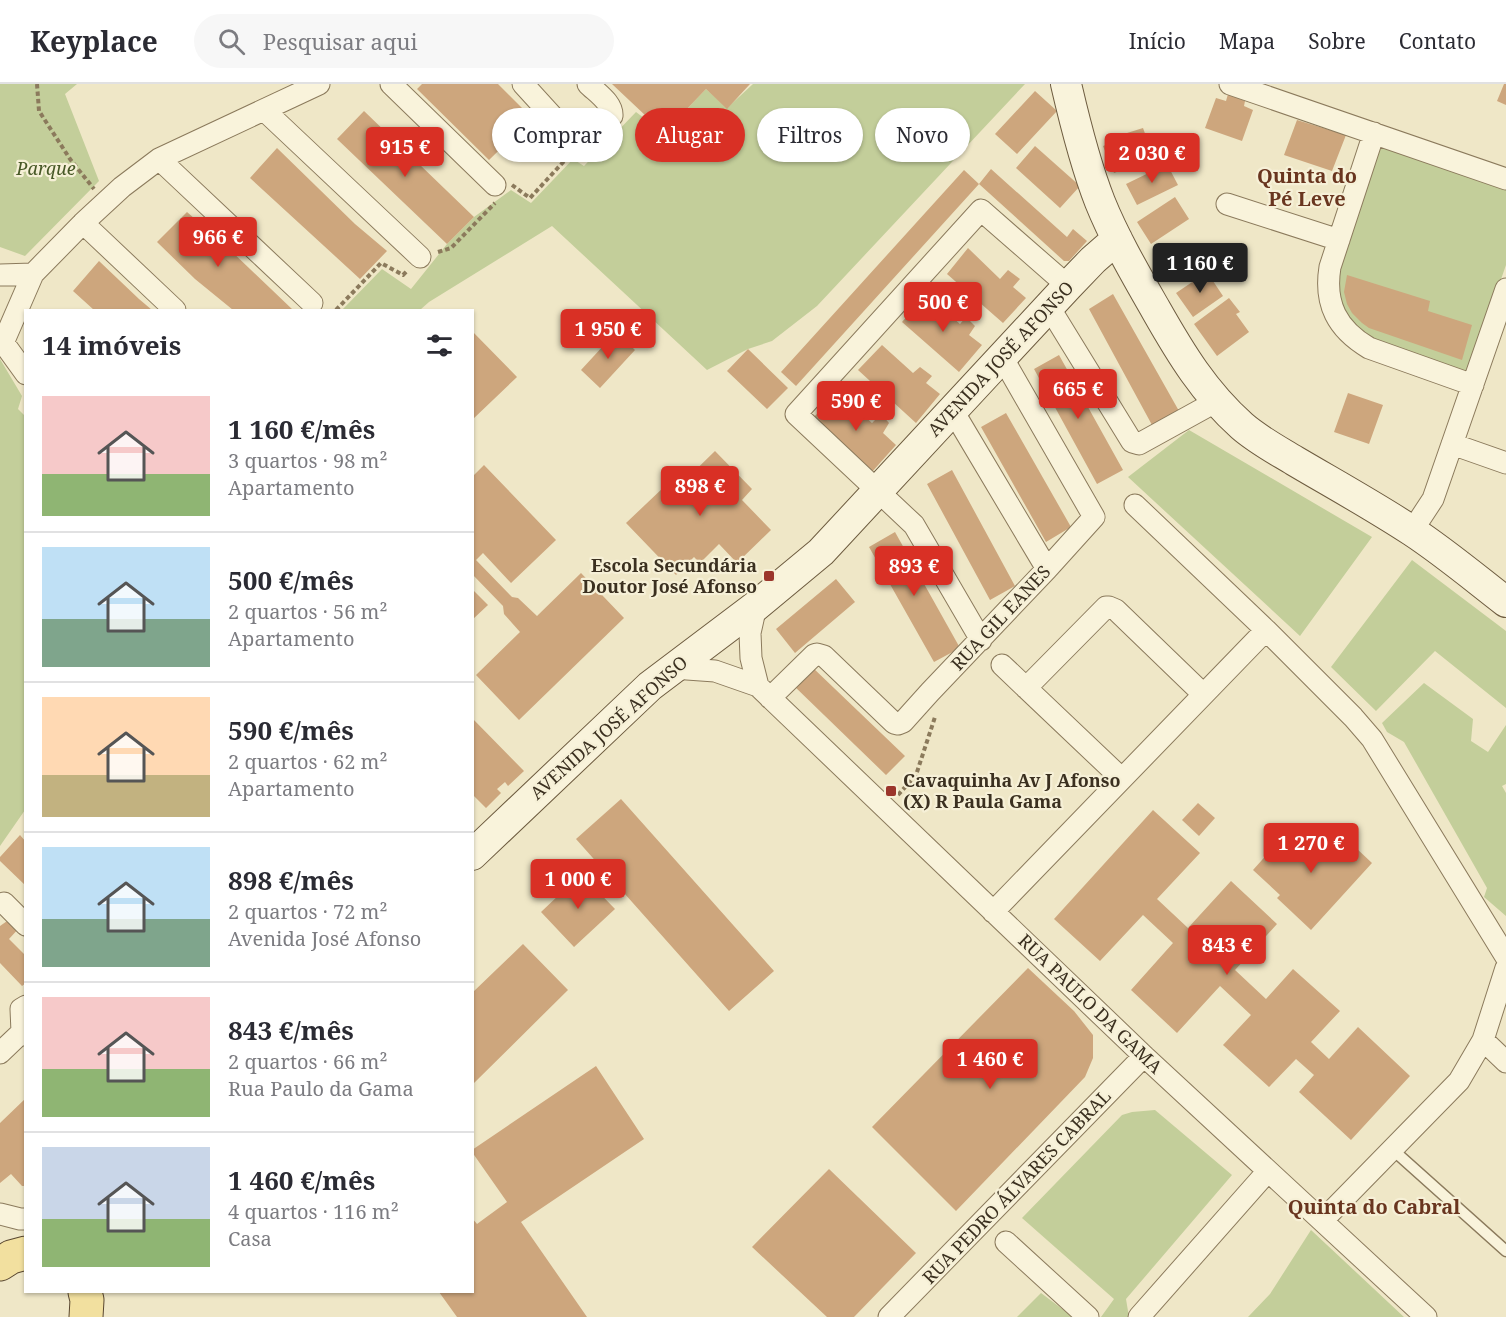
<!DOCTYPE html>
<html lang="pt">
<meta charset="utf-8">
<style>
:root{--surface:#fff;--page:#f7f7f7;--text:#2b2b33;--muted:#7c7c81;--line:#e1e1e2;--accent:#d93025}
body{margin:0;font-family:"Noto Serif",serif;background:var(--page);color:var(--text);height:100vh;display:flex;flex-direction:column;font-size:22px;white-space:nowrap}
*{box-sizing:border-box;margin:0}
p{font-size:20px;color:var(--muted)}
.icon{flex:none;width:33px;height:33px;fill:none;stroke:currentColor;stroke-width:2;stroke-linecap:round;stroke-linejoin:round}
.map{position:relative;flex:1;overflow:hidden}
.sheet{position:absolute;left:24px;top:225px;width:450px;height:984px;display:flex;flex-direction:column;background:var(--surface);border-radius:0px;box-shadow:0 2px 4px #0004}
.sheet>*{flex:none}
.guide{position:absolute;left:492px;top:24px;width:570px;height:54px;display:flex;gap:12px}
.price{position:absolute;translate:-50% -51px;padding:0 14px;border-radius:6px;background:var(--accent);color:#fff;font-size:20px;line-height:39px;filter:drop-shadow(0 2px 3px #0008)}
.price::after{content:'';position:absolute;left:50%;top:36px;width:18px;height:14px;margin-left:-9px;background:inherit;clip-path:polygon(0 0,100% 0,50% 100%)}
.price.current{background:#222;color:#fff}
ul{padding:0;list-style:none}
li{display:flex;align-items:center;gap:18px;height:150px;padding:0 18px}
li+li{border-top:2px solid var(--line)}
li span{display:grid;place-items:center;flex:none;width:168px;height:120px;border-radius:0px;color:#555}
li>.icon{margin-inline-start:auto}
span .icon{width:72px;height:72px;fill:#fffc;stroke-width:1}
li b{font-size:26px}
h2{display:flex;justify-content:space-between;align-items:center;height:72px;padding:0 18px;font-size:26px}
.pill{padding:0 21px;border-radius:27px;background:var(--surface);box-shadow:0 2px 4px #0004;font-size:21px;line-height:54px}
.pill.current{background:var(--accent);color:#fff}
header{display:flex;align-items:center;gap:36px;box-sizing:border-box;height:84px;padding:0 30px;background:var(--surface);border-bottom:2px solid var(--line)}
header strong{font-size:28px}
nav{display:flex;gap:33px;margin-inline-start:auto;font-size:21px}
.search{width:420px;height:54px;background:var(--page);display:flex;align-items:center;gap:15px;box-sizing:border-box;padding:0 21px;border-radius:33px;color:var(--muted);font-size:22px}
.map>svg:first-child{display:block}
.green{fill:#c3ce9a}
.building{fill:#cda67d}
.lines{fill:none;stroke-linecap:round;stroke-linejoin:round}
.lane-casing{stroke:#8b7a5c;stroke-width:13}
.street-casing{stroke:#8b7a5c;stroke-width:23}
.secondary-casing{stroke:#6d5b3f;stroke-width:32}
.primary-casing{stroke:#594730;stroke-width:35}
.path{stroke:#8b7a5c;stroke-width:4;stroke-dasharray:4.5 3;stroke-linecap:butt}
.lane{stroke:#f9f3db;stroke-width:10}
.street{stroke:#f9f3db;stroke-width:21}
.secondary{stroke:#f9f3db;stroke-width:30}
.primary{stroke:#f2e09f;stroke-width:33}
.poi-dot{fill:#9b352b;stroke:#f6f0d7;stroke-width:2}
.labels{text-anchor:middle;stroke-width:4.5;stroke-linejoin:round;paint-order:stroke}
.park-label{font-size:18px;font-style:italic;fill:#475826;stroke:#f6f0d7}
.street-label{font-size:18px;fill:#3b3020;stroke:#f6f0d7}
.poi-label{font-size:18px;font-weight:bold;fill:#3b3020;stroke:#f6f0d7;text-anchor:end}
.neighbourhood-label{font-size:20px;font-weight:bold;fill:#69351f;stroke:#f6f0d7}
</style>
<header>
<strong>Keyplace</strong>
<div class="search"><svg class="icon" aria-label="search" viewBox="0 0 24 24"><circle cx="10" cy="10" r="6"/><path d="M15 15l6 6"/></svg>Pesquisar aqui</div>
<nav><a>Início</a><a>Mapa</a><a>Sobre</a><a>Contato</a></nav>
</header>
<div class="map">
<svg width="1506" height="1233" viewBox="0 0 1506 1233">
<rect width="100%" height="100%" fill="#efe7c7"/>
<path class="green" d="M0 0H77L65 10 99 97 25 172 0 163Z
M753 0H1025L817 222 772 257 748 265 707 286 552 142 429 218 420 226H342L382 185 411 205 447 160 474 133 511 106 531 119 573 75 584 82 636 28 664 49 706 5 727 24Z
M1385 63 1506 102V181L1470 284 1466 287 1453 288 1367 256 1340 224 1337 184 1377 67Z
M0 275 22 312 18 325 26 333 25 726 0 762Z
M1189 346 1372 453 1300 552 1128 393Z
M1412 476 1506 547V624L1435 567 1376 627 1331 583Z
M1424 599 1473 635 1471 657 1488 668 1506 641V700L1502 702 1506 709V832L1484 813 1487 804 1404 658 1387 648 1382 639Z
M1155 1026 1232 1091 1126 1215 1129 1233H1101L1114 1215 1022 1134 1122 1031 1132 1028Z
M1311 1146 1404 1233H1248L1270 1210Z
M1041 1209 1073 1233H1017Z"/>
<path class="building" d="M422 0H498L532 34 489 76 417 5Z
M612 0H750L727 25 706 5 664 49Z
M1504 0H1506V21L1497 17Z
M1035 7 1057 27 1017 70 995 50Z
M1228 10 1245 17 1244 22 1253 26 1242 57 1205 44 1216 14 1226 17Z
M364 27 474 133 447 160 337 55Z
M1297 36 1346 51 1332 87 1284 71Z
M1143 44 1154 74 1114 89 1103 62 1130 52 1127 49Z
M1035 62 1080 102 1060 124 1016 84Z
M277 64 355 140 387 167 360 195 250 94Z
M1167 80 1178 101 1137 121 1126 100Z
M991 85 1067 153 1073 145 1087 157 1069 177H1064L979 100Z
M964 86 979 100 796 302 781 288Z
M1175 113 1189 135 1151 160 1137 138Z
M187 128 227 163 293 226H233L195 195 157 158Z
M968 164 1000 195 1008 186 1020 195 1013 203 1026 214 1003 239 947 190Z
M99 177 139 215 152 226H94L73 207Z
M1207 188 1223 212 1193 233 1176 209Z
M1347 191 1430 217 1428 227 1472 241 1462 276 1369 244 1362 239 1352 229 1347 220 1344 208Z
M926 210 960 240 966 233 975 242 969 251 982 261 959 288 902 238Z
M1113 210 1179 327 1152 341 1089 225Z
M1229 214 1240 228 1236 230 1249 248 1217 272 1194 240Z
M472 247 517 293 472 336Z
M616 248 635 266 600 304 581 286Z
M882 261 913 289 920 283 932 292 926 299 940 310 916 339 858 286Z
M748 265 788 304 767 325 727 287Z
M1059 271 1123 386 1097 400 1034 285Z
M837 308 872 339 881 330 889 339 883 349 896 361 871 389 813 334Z
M1348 309 1383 321 1369 360 1334 348Z
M1006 329 1071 443 1046 458 981 343Z
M715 367 752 405 742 416 771 446 737 479 719 460 700 479 694 473 676 491 626 439 665 402 672 409Z
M484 381 556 456 511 499 483 469 476 476 512 513 518 514 537 532 581 489 624 534 519 636 476 591 520 548 504 530 503 522 472 490V393Z
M952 386 1015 502 990 516 927 400Z
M895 448 960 564 934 578 869 463Z
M836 495 855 518 795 569 776 545Z
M472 505 488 521 472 536Z
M811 582 905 672 886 691 793 601Z
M472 634 524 687 508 702 505 698 497 705 501 709 486 724 472 710Z
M621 715 774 887 729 927 576 755Z
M1198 719 1215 734 1199 752 1182 736Z
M1153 726 1200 769 1157 815 1188 844 1231 797 1277 840 1235 886 1266 915 1293 885 1340 927 1311 958 1329 975 1358 943 1410 992 1351 1056 1299 1008 1314 991 1296 975 1269 1003 1223 961 1251 931 1220 902 1177 949 1131 906 1173 859 1143 831 1100 877 1054 835Z
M1281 743 1315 774 1339 748 1372 779 1311 846 1277 814 1280 811 1253 786 1270 767 1264 761Z
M20 751 26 758V802L0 777V773Z
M581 790 615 825 574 863 541 828Z
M10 835 20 843 9 855 26 872V899L22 902 0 879V842Z
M523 860 568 906 472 1001V909Z
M1028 884 1074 927 1093 951V974L1085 993 956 1127 872 1043Z
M596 982 644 1055 521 1138 587 1233H457L439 1208H472V1134L477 1140 507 1118 472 1068V1066Z
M26 1014V1102H22L11 1090 0 1099V1039Z
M829 1085 916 1169 854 1233H827L752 1163Z"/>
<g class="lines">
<g class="lane-casing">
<path id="lane" d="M1392 1065 1506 1167"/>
</g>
<g class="street-casing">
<path id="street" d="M391 0 495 101
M523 0 575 57 582 59 585 58 612 32C613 19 597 9 588 0
M1230 0 1506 95
M264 26 420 173
M1374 49 1330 183C1324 220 1337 245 1369 264L1473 301
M159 75 312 219
M1227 120 1339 156
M83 139 175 226
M0 191 33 190
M1049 223 1132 358 1139 360 1217 317
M0 254 26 290
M3 259 33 190 83 139 122 103 159 75 319 0
M953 327 1047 485
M1452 360 1506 379
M1135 421 1266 546 1353 633 1372 655 1506 873
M1412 447 1433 415 1506 205
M756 522 750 549 751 574 758 602
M981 556 914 441 796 330 981 126 1068 202
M1002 581 1121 694
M673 584 715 587 758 602 1144 972 1426 1233
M1026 604 1106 523H1109L1116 526 1203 610
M770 614 814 571 817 570 824 572 894 639 898 640 903 638 930 608 1047 485 1094 433 1002 273
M4 819 26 841
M993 828 1266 546
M26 922 21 925 22 948 26 951
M1483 956 1506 978
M0 969 22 948
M0 1130 20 1135H26
M1323 1136 1459 997 1483 956 1506 884
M1006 1158 1088 1233
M889 1233 1144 972
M1139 1233 1268 1087"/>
</g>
<g class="secondary-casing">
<path id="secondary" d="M1066 0C1075 39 1085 80 1100 118 1115 155 1136 191 1156 226 1181 270 1204 308 1242 342 1258 356 1277 366 1295 377 1334 400 1374 422 1412 447 1444 468 1475 494 1506 518
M472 771 650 602 756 522 821 468 1068 202 1093 176 1117 155"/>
</g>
<g class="primary-casing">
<path id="primary" d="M0 1180 11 1173 26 1169
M85 1208 87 1216 86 1233"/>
</g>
<path class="path" d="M37 0 39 27 70 75 94 105
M512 101 530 114 567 74
M438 168 451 164 495 119
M336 226 381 179 403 191 407 187
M898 711 916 691 935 633"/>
<use href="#lane" class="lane"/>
<use href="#street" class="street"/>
<use href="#secondary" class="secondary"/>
<use href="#primary" class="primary"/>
</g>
<g class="poi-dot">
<rect x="763" y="486" width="12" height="12" rx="3"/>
<rect x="885" y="701" width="12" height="12" rx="3"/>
</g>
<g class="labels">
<g class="park-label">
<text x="46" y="91">Parque</text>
</g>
<g class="street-label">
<text transform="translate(1001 275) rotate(-47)" y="6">AVENIDA JOSÉ AFONSO</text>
<text transform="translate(1001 534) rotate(-47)" y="6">RUA GIL EANES</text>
<text transform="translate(609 644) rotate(-42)" y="6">AVENIDA JOSÉ AFONSO</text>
<text transform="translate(1090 920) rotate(44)" y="6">RUA PAULO DA GAMA</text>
<text transform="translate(1017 1103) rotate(-46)" y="6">RUA PEDRO ÁLVARES CABRAL</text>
</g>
<g class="poi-label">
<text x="757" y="488">Escola Secundária<tspan x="757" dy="21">Doutor José Afonso</tspan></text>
<text x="903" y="703" text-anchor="start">Cavaquinha Av J Afonso<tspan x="903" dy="21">(X) R Paula Gama</tspan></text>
</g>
<g class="neighbourhood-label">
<text x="1307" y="99">Quinta do<tspan x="1307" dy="23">Pé Leve</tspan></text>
<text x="1374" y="1130">Quinta do Cabral</text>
</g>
</g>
</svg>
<b class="price" style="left:405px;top:94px">915 €</b>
<b class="price" style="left:1152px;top:100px">2 030 €</b>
<b class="price" style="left:218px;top:184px">966 €</b>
<b class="price current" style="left:1200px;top:210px">1 160 €</b>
<b class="price" style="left:943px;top:249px">500 €</b>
<b class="price" style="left:608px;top:276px">1 950 €</b>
<b class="price" style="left:1078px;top:336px">665 €</b>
<b class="price" style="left:856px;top:348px">590 €</b>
<b class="price" style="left:700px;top:433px">898 €</b>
<b class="price" style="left:914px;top:513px">893 €</b>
<b class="price" style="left:1311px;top:790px">1 270 €</b>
<b class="price" style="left:578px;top:826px">1 000 €</b>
<b class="price" style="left:1227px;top:892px">843 €</b>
<b class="price" style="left:990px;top:1006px">1 460 €</b>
<div class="guide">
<a class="pill">Comprar</a>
<a class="pill current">Alugar</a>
<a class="pill">Filtros</a>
<a class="pill">Novo</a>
</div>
<section class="sheet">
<h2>14 imóveis<svg class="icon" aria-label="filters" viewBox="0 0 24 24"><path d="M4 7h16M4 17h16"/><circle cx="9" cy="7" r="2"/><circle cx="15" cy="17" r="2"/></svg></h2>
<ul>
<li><span style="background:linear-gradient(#f6c9c9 65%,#8fb573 0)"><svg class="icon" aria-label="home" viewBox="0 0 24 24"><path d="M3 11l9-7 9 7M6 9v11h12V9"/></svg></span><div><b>1 160 €/mês</b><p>3 quartos · 98 m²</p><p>Apartamento</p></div></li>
<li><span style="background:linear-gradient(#bfe0f5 60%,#7fa58c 0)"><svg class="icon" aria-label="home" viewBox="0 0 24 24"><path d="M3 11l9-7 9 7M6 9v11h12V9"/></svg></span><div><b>500 €/mês</b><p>2 quartos · 56 m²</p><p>Apartamento</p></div></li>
<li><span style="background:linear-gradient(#ffd9b3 65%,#c2b280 0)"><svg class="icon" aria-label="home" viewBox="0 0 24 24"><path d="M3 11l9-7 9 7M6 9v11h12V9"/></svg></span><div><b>590 €/mês</b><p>2 quartos · 62 m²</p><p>Apartamento</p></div></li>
<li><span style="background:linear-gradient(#bfe0f5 60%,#7fa58c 0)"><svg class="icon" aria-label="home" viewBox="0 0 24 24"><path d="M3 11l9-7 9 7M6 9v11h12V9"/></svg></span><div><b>898 €/mês</b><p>2 quartos · 72 m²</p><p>Avenida José Afonso</p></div></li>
<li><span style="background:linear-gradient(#f6c9c9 60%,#8fb573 0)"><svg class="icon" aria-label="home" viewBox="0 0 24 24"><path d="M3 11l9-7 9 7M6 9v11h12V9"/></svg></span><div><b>843 €/mês</b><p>2 quartos · 66 m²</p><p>Rua Paulo da Gama</p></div></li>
<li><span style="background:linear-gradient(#c9d6e8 60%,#8fb573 0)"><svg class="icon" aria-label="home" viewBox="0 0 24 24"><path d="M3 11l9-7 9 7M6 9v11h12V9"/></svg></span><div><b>1 460 €/mês</b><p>4 quartos · 116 m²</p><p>Casa</p></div></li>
</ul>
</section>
</div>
